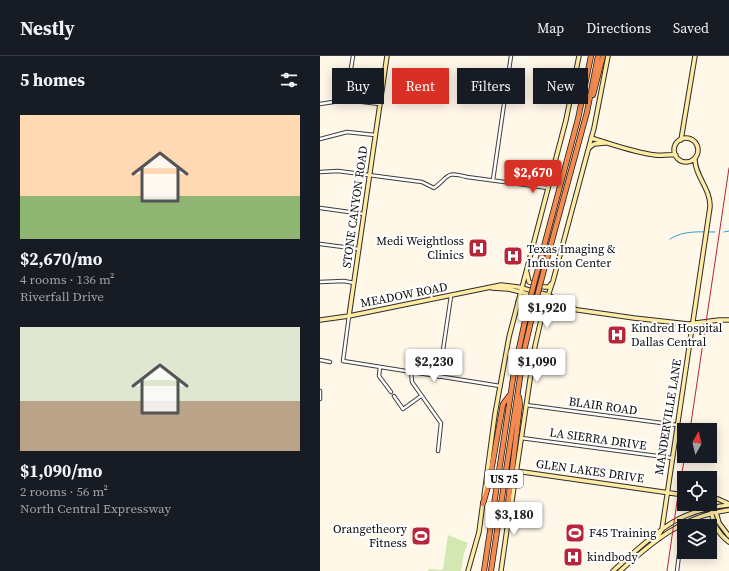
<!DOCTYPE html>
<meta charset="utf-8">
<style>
:root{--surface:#171b24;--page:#20242c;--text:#f1f3f6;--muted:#9ea1a6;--line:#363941;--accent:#d93025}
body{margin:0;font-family:"Source Serif 4",serif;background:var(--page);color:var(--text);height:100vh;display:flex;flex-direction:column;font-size:15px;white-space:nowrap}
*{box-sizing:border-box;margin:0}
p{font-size:13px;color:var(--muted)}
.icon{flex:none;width:22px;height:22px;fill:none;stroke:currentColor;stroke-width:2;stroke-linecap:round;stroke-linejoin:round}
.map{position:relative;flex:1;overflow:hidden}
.sheet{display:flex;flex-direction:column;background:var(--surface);width:320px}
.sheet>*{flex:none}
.banner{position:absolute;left:12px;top:12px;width:337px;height:36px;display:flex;gap:8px}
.needle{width:26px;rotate:8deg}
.fabs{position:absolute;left:357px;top:367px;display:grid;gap:8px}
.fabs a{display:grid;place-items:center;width:40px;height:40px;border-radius:0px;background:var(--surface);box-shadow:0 2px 10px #0003;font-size:20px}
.price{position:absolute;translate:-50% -34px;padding:0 9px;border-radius:4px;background:#fff;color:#222;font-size:13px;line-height:26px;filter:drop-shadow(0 1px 2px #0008)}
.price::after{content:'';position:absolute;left:50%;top:24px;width:12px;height:9px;margin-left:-6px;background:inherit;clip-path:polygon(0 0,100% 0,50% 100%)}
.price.on{background:var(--accent);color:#fff}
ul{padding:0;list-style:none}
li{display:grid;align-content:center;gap:8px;height:212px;padding:0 20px}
li span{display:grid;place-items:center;height:124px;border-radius:0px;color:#555}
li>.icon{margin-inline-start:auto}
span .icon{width:72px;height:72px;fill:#fffc;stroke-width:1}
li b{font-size:17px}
h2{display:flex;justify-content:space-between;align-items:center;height:48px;padding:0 20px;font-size:17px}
.chip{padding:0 14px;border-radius:0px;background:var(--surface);box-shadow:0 2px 10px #0003;font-size:14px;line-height:36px}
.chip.on{background:var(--accent);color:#fff}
header{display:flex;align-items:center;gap:24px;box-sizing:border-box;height:56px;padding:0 20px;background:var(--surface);border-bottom:1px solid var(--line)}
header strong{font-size:19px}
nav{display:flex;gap:22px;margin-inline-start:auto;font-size:14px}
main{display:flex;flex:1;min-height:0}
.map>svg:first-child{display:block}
.green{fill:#d3e8b3}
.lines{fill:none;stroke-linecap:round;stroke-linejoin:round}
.stream{stroke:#359ecc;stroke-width:1}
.street-casing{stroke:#3d3d3d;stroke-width:4.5}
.secondary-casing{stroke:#2c2c2c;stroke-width:5.5}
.highway-casing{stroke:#1b1b1b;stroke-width:6}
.street{stroke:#fff;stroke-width:2.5}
.secondary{stroke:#ffeba3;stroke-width:3.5}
.highway{stroke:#f48b51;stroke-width:4.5}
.tram{stroke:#b8243a;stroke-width:1}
.highway-bridge-casing{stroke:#1b1b1b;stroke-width:6;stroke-linecap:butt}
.highway-bridge{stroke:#f48b51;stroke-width:4.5}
.labels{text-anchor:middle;stroke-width:4;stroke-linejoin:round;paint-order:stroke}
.shield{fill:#fff;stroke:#545454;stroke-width:1}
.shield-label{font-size:11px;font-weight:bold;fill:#0a0a0a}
.street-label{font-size:12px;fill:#0a0a0a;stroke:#fff}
.poi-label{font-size:12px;fill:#0a0a0a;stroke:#fff;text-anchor:start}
</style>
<header>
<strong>Nestly</strong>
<nav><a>Map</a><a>Directions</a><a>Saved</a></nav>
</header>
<main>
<section class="sheet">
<h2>5 homes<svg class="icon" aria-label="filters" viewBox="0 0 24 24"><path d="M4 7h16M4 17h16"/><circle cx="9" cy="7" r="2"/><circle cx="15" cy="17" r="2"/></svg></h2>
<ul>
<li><span style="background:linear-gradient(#ffd9b3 65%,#8fb573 0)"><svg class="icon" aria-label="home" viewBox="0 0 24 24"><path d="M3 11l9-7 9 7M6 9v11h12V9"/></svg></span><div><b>$2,670/mo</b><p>4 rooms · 136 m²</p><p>Riverfall Drive</p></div></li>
<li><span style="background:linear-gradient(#dfe7d0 60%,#b9a48a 0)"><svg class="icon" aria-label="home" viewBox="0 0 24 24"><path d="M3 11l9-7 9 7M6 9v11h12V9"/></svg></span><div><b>$1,090/mo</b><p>2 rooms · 56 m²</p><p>North Central Expressway</p></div></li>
</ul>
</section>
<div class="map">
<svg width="409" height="515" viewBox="0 0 409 515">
<rect width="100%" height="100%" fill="#fff8e8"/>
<path class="green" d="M128 479 148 487 144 497 141 515H108L109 513 122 514 123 513Z"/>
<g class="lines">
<path class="stream" d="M404 176 409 175
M350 183C364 174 380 176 395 176"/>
<g class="street-casing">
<path id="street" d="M26 44 33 0
M0 48 26 44 60 48
M0 83 27 76 55 79
M0 116 18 115 102 126 114 132C130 120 125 115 147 121L228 132
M173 124 191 0
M0 152 44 158
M0 188 39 193
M0 226 24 225 34 227
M110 234 112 243
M29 260 23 305 180 330
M0 304 10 306
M60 311 59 320 71 336
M91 316 92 326 121 367 118 395
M119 321 131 240
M0 335V343
M74 340 83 353 101 340
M206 349 357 369
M201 382 352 402
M366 467 370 468 372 470
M390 472H394L397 474
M357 515 361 483 364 479"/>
</g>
<g class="secondary-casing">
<path id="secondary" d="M271 82C292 88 312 96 335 99 342 100 349 98 356 99
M354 94a12 12 0 1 1 24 0a12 12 0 1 1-24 0Z
M361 84 375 0
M269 92 274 88 285 87
M207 217 209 226 224 231H229L231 228
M172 232 188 233 201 236 251 253 314 262 368 268 399 264H409
M198 246C205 241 213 246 220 248L223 254
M29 260 67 0
M0 264 29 260 181 229 198 231 228 239 255 253
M196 415 364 439
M164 440 175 358 189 281 246 64 259 0
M390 442 398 443 409 448
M391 442C393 448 392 453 392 458 393 470 400 479 409 486
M396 456 399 467 409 480
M190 458 215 290 223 255 233 225 274 72 288 0
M336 484 342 473 390 151C391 133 374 119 375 102
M148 515 159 476 163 446
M181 515 188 466
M293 515C311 499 333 478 353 466 370 456 390 451 409 449
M300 515C332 486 364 459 409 454"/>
</g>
<g class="highway-casing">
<path id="highway" d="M273 39 283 0
M215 224 258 63 271 0
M221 225 267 56 278 0
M163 448 169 427 183 348 189 340
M188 467V447L200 349 199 341
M164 515 194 316 208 251
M171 515 204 295 214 252"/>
</g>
<use href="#street" class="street"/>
<use href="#secondary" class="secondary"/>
<use href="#highway" class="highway"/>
<path class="tram" d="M370 374 409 112
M347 515 359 432 365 400"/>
<g class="highway-bridge-casing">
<path id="highway-bridge" d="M208 251 215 224
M214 252 221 225"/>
</g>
<use href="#highway-bridge" class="highway-bridge"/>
</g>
<defs>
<g id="hospital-square" transform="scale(1)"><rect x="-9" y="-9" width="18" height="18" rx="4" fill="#b8243a" stroke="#fff"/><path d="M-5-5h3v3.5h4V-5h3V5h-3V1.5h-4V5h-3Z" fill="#fff"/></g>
<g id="stadium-square" transform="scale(1)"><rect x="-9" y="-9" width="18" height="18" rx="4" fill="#b8243a" stroke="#fff"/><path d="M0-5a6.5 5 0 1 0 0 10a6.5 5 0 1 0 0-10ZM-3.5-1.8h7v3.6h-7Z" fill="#fff"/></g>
</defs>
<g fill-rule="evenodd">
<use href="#hospital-square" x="158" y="192"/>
<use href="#hospital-square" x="193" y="200"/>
<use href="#hospital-square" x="297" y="279"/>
<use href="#stadium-square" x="255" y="477"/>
<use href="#stadium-square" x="101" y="480"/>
<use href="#hospital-square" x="253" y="501"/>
</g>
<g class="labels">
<rect class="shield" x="165" y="414" width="38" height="18" rx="3"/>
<g class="shield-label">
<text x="184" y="427">US 75</text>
</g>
<g class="street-label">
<text transform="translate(35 151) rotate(-82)" y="4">STONE CANYON ROAD</text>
<text transform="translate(84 239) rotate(-11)" y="4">MEADOW ROAD</text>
<text transform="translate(283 350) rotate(8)" y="4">BLAIR ROAD</text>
<text transform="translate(348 361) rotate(-81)" y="4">MANDERVILLE LANE</text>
<text transform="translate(278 383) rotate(8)" y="4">LA SIERRA DRIVE</text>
<text transform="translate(270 415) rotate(8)" y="4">GLEN LAKES DRIVE</text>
</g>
<g class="poi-label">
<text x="144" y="189" text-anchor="end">Medi Weightloss<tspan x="144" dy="14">Clinics</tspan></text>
<text x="207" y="197">Texas Imaging &amp;<tspan x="207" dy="14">Infusion Center</tspan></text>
<text x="311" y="276">Kindred Hospital<tspan x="311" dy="14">Dallas Central</tspan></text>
<text x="87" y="477" text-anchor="end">Orangetheory<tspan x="87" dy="14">Fitness</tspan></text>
<text x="269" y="481">F45 Training</text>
<text x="267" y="505">kindbody</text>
</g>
</g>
</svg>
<div class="fabs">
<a><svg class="needle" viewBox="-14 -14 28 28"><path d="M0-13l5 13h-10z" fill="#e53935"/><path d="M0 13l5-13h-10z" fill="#9ea1a6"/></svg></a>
<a><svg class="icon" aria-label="locate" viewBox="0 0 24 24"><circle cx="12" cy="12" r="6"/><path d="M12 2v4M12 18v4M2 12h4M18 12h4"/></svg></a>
<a><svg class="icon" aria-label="layers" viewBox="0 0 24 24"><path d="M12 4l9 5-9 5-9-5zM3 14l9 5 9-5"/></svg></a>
</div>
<b class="price on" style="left:213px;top:138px">$2,670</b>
<b class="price" style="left:227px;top:273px">$1,920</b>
<b class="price" style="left:114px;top:327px">$2,230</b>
<b class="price" style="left:217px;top:327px">$1,090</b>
<b class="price" style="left:194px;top:480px">$3,180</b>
<div class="banner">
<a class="chip">Buy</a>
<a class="chip on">Rent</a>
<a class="chip">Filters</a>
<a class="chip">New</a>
</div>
</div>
</main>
